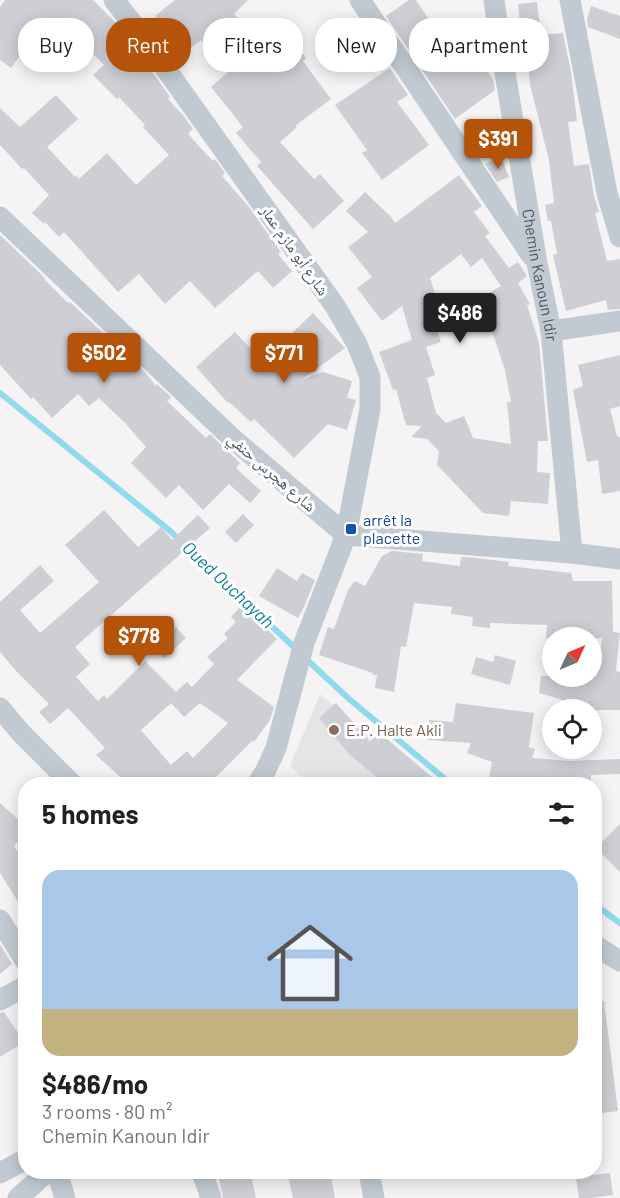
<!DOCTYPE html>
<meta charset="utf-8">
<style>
:root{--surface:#fff;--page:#f2f2f2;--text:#202124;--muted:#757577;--line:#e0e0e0;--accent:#b45309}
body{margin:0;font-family:Barlow,"Noto Naskh Arabic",sans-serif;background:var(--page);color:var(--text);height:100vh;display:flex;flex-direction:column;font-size:22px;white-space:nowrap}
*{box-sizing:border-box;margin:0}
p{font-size:20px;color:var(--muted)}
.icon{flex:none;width:33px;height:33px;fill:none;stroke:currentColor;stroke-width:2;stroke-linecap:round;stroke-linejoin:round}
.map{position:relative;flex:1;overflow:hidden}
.details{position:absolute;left:18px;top:777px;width:584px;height:402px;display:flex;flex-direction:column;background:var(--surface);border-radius:24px;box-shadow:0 3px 15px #0003}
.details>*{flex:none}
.top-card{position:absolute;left:18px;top:18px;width:585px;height:54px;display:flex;gap:12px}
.needle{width:39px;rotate:46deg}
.controls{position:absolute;left:542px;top:627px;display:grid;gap:12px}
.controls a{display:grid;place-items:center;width:60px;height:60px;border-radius:50%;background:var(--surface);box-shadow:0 3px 15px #0003;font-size:30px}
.price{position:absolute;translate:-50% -51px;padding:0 14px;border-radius:6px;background:var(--accent);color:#fff;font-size:20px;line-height:39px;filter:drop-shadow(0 2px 3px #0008)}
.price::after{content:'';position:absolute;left:50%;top:36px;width:18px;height:14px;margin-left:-9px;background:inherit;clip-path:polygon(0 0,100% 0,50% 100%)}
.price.active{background:#222;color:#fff}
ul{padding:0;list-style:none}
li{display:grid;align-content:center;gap:12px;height:318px;padding:0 24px}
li+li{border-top:2px solid var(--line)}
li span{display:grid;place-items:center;height:186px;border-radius:18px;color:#555}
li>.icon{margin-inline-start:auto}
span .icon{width:108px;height:108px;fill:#fffc;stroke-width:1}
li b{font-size:26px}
h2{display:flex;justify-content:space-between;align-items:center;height:72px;padding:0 24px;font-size:26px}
.pill{padding:0 21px;border-radius:24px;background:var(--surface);box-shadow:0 3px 15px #0003;font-size:21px;line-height:54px}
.pill.active{background:var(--accent);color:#fff}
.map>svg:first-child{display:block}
.education{fill:#e6e4e5}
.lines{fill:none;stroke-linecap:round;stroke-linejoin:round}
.stream{stroke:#90daee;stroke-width:6}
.building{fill:#cdcfd5;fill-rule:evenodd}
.minor{stroke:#c1cad2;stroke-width:21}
.transit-dot{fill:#1a4fb4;stroke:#fff;stroke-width:2}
.education-dot{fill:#8d6e63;stroke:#fff;stroke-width:2}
.labels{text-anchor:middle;stroke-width:6;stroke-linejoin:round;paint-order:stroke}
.street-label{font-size:16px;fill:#4a5661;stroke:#fff}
.transit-label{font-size:16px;fill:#164399;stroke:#fff;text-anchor:start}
.education-label{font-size:16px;fill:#785e54;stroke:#fff;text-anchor:start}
.water-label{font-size:18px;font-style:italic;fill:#0c7c9b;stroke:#fff}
</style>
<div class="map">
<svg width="620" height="1198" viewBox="0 0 620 1198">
<rect width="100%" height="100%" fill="#f5f3f3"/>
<path class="education" d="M320 694 430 784H309L290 766Z"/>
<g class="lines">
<path class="stream" d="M0 393 169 530 297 650
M304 657 348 698 451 784
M594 904 620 923"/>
</g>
<path class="building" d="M5 0H93L118 25 133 45 170 97 168 99 182 114 193 129 188 134 213 161 215 159 225 173 222 176 248 206 281 252 278 254 292 271 273 288 258 271 215 308 190 281 165 304 139 274 118 292 64 232 59 237 45 222 44 224 32 213 49 195 24 168 22 169 0 145V108L20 127 56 95 78 119 47 147 75 177 76 175 79 179 107 153 136 185 169 155 143 127 145 125 119 97 117 99 93 75 104 65 69 29 34 65 22 53 11 68 0 60V7Z
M175 0H248L234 14 263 45 284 29 306 58 303 61 331 99 295 126 297 127 280 142 314 179 320 174 344 201 313 229 257 166 261 162 236 133 243 127 211 87 229 71 201 40 184 53 155 16Z
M409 0H416L428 18 417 25 455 65 480 47 490 61 483 65 493 79 495 90 455 119 386 16Z
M537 2 541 35 563 33 571 72 577 121 568 122 574 166 589 164 594 196 599 212 595 213 607 261 620 259V309L608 310 606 300 566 311 553 255 557 254 551 221H548L545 205 554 203 549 160 530 85 528 65 525 67 518 4Z
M591 6 620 16V39L588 27 587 19Z
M390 68 408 95 397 102 429 145 382 180 362 153 367 150 335 105Z
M501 157 509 177 497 182 485 164Z
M459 175 482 206 474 212 490 233 485 236 509 268 518 262 527 276 518 283 530 304 527 305 539 343 548 441H538L537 472 550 473 548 504 511 501 509 516 483 513 437 465 439 451 427 439 411 437 422 426 406 425 396 389 393 390 379 352 412 340 402 306 382 321 357 288 372 277 348 247 368 232 346 211 365 192 391 217 395 223ZM461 254 471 267 482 258 501 286 479 299 484 307 505 370 511 402H507L511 444 473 438 464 416 446 423 436 413 427 378 435 375 426 347 441 342 436 328 445 326 430 278Z
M0 235 45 278 44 279 68 303 70 302 145 372 156 386 157 384 171 397 167 401 206 438 210 434 240 463 236 468 261 491 250 503 229 484 203 510 179 485 166 498 131 463 146 447 125 423 99 398 89 406 78 394 52 418 33 397 31 399 0 365Z
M313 313 345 348 301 380 323 372 352 381 347 398 356 400 347 430 328 424 294 458 254 419 251 422 229 402 228 403 196 367 235 332 252 350 259 343 269 355Z
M620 355V406L610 409 617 436 620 437V491L602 494 598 460 587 462 573 390 583 386 578 365Z
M104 510 138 547 161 527 172 540 198 515 210 528 75 647 90 664 76 677 98 701 104 695 107 699 145 661 176 692 187 682 192 687 214 664 207 657 228 638 224 634 236 622 231 617 242 605 277 639 237 680 274 707 270 720 254 742 252 741 209 784H128L96 755 105 748 68 708 50 724 39 712 49 704 17 672 0 652V602L40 565 54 581 20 610 40 633 99 582 65 545ZM171 703 184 717 200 703 228 723 193 758 187 751 171 765 141 730Z
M243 514 254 525 236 543 225 532Z
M392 551 423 554 422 561 460 566 461 557 477 558 509 562 508 566 571 573 573 581H612L613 632 620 633 616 671 620 672V710H580L581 705 539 693 541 676H597L602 638H546L547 625 490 623V628L472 626 473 617 451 614 452 607 414 603 406 647 401 646 394 692 375 688 377 675H373V673L319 655 328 627 334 629 348 590 355 581 365 586 382 556Z
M277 568 297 581 302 573 315 580 304 607 298 618 259 596Z
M176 627 186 638 164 658 154 647Z
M495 655 516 661 510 685 471 674 476 657 493 662Z
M336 703 370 742 379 732 440 784H385L350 755 319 718Z
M456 703 534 713 529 747 535 749 532 758 568 761 620 759V774L591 775V784H488L492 762 467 753 471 743 428 740 429 720 453 722Z
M0 803 26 827V833L14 846 26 865V914L0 873Z
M620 824V872L596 848Z
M0 944 12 964 0 974Z
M604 1001 618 1111 594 1114V1002Z
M4 1012 24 1042 0 1057V1013Z
M230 1172H250L256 1198H223L218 1174Z
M287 1172H330L335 1198H293Z
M610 1173 613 1195 592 1198H579L576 1177Z"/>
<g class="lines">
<g class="minor">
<path d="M114 0 143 37 335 306 357 344 370 377V409L346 535 304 643 276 748 265 772 257 784"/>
<path d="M360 0 532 256"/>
<path id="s1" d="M494 0 502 55 537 263 551 331 572 553"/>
<path d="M570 0 607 193 620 237"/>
<path d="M0 217 233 439 346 535 572 553 620 559"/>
<path d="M551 331 620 321"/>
<path d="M0 708 22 734 72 784"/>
<path d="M0 920 26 962"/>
<path d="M594 945 620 961"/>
<path d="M0 1000 26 986"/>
<path d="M57 1172 65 1198"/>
<path d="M202 1172 211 1198"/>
<path d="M369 1172 374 1198"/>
<path d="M0 1173 26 1159"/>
<path d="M18 1198 47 1172"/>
</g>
</g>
<rect class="transit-dot" x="345" y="523" width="12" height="12" rx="3"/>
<circle class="education-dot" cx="334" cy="730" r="6"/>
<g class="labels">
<g class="street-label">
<text transform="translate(295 250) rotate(55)" y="6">شارع أبو مازم عمار</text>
<text dy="6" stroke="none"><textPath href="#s1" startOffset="279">Chemin Kanoun Idir</textPath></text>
<text transform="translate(272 472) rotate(41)" y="6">شارع هجرس حنفي</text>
</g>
<g class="transit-label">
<text x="363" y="526">arrêt la<tspan x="363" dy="18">placette</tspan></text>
</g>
<g class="education-label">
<text x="346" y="736">E.P. Halte Akli</text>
</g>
<g class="water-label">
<text transform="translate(228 585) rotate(43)" y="6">Oued Ouchayah</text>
</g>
</g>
</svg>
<div class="controls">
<a><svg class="needle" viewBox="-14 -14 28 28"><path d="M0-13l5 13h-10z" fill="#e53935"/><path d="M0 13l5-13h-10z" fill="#757577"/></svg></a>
<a><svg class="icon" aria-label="locate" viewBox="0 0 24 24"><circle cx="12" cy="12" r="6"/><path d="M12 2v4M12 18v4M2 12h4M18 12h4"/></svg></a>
</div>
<b class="price" style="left:498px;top:170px">$391</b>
<b class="price active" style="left:460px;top:344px">$486</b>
<b class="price" style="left:104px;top:384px">$502</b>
<b class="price" style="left:284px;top:384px">$771</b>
<b class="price" style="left:139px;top:667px">$778</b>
<div class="top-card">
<a class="pill">Buy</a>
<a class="pill active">Rent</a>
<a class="pill">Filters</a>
<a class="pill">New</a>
<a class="pill">Apartment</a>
</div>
<section class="details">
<h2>5 homes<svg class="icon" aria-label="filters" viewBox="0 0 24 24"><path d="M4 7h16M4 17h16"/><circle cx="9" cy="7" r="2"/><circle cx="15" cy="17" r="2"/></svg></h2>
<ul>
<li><span style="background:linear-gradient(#a9c7e8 75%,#c2b280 0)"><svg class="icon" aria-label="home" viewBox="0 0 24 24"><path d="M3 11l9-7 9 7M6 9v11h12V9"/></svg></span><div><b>$486/mo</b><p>3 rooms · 80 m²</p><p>Chemin Kanoun Idir</p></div></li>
</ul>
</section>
</div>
